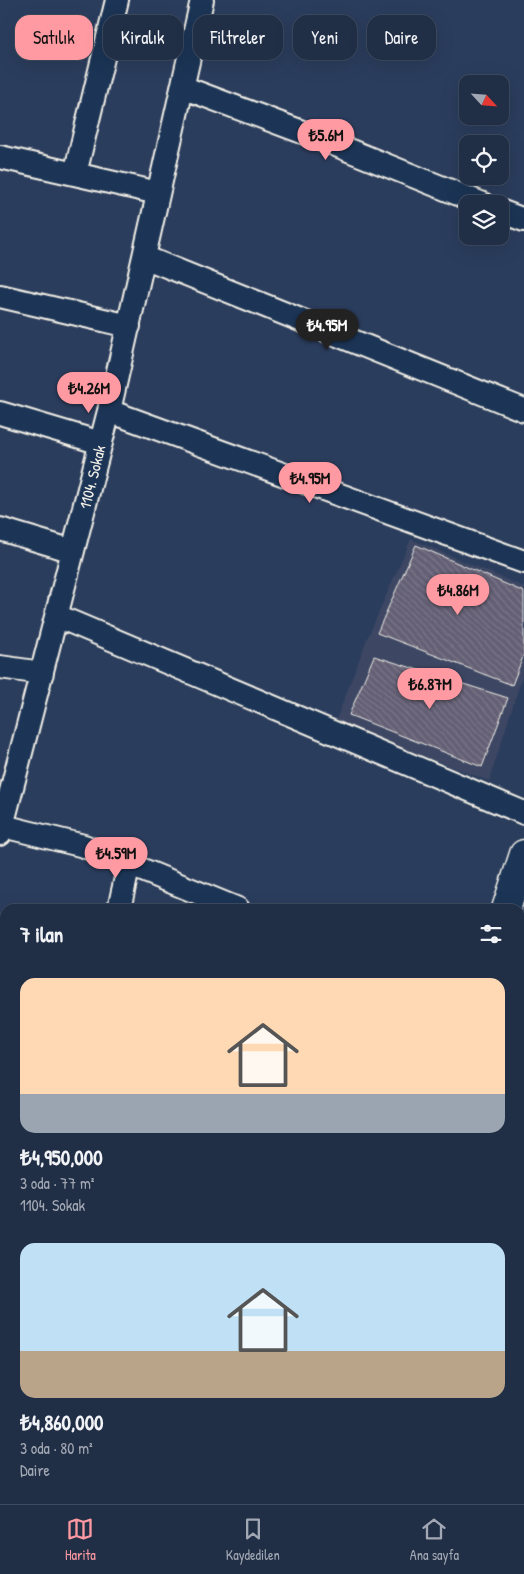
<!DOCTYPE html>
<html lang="tr">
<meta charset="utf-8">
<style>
:root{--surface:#202e46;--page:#28364d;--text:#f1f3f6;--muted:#a2a8b3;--line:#3d4a5f;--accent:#ff9aa2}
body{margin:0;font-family:"Patrick Hand",sans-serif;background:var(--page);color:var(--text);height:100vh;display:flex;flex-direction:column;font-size:19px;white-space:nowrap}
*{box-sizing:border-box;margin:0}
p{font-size:16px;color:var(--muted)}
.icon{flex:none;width:28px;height:28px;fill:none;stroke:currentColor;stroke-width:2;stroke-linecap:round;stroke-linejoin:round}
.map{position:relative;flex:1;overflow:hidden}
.panel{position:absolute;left:0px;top:904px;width:525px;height:601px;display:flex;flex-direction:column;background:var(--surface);border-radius:15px 15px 0 0;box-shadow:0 5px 20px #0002,0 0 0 1px var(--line)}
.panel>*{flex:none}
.top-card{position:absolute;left:15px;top:15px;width:495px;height:45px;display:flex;gap:10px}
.needle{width:32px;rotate:116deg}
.tools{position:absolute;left:459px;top:75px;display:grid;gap:10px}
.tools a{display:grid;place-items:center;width:50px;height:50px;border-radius:10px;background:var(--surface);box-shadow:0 5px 20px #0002,0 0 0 1px var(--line);font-size:25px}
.price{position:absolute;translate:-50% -42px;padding:0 11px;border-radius:18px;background:var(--accent);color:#111;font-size:16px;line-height:32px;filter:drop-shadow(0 1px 2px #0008)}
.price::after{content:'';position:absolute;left:50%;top:30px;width:15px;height:11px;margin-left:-8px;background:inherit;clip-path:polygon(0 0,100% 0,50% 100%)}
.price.active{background:#222;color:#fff}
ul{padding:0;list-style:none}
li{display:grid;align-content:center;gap:10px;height:265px;padding:0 20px}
li span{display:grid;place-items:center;height:155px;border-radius:15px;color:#555}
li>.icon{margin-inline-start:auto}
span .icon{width:90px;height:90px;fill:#fffc;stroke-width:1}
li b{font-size:21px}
h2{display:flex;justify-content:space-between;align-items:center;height:60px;padding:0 20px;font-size:21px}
.tag{padding:0 18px;border-radius:15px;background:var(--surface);box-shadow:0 5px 20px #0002,0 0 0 1px var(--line);font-size:18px;line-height:45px}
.tag.active{background:var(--accent);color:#111}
.menu{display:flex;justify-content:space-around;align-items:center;height:70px;border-top:1px solid var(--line);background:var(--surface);font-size:14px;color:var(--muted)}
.menu a{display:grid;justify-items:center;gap:2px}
.menu .active{color:var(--accent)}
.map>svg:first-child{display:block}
.built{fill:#3c4764}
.industrial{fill:url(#industrial-grid)}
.building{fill:url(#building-back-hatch);stroke:#f4f1e8}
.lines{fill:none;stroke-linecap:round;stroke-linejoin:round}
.minor-casing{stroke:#f4f1e8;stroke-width:26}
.tertiary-casing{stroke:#f4f1e8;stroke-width:31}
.minor{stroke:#1d3557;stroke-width:22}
.tertiary{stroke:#1d3557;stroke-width:28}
.labels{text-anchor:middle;stroke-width:4;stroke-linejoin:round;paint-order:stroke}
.street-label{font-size:16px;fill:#f4f1e8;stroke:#1d3557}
</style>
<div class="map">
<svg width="524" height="1504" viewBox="0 0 524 1504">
<defs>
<pattern id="industrial-grid" width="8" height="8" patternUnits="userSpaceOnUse" patternTransform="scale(1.25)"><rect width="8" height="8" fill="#3c4764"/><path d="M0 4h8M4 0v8" fill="none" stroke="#59627a"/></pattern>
<pattern id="building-back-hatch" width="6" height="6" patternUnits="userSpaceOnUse" patternTransform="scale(1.25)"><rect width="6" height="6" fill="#645f74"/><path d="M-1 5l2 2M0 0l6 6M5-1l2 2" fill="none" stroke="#7b7688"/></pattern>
</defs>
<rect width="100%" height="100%" fill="#2b3d5d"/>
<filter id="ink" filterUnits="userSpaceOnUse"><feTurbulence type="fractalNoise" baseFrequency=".02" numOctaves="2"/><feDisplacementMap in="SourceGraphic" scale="10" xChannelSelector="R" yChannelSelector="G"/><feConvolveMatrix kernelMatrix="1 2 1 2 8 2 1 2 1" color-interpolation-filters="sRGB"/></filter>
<g filter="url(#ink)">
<path class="built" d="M411 539 524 587V671L489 781 335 723 367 639Z"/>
<path class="industrial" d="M524 1085V1198L520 1197V1099Z"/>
<path class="building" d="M416 545 524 592V654L512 685 377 633Z
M374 656 508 698 482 767 349 715Z"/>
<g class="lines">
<g class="minor-casing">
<path id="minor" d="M182 87 321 139 483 204
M0 157 158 193
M75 174 117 0
M500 211 524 220
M144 257 524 410
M0 296 129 326
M109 411 524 562
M0 413 101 443
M0 529 73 551
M57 616 524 813
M0 667 42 673
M3 826 84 846 238 909
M0 834 109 411 202 0
M119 909 129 864
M520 1214 524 1216
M0 1357 5 1358
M0 1481 5 1428
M117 1504 118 1500
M259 1504V1500"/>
</g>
<g class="tertiary-casing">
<path id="tertiary" d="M506 909 524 854
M0 1001 5 1002
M402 1504 403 1500"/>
</g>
<use href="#minor" class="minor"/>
<use href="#tertiary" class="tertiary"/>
</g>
</g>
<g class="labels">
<g class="street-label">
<text transform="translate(92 477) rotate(-76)" y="6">1104. Sokak</text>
</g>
</g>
</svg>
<div class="tools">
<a><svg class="needle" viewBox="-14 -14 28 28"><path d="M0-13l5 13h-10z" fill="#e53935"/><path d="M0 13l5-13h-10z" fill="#a2a8b3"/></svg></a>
<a><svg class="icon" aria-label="locate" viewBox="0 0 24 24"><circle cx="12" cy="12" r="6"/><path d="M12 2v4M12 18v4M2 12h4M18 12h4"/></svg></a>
<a><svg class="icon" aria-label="layers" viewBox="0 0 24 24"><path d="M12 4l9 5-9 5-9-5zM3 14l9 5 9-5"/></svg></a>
</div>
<b class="price" style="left:326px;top:161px">₺5.6M</b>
<b class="price active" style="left:327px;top:351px">₺4.95M</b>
<b class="price" style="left:89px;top:414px">₺4.26M</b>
<b class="price" style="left:310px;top:504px">₺4.95M</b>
<b class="price" style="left:458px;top:616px">₺4.86M</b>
<b class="price" style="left:430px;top:710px">₺6.87M</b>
<b class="price" style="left:116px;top:879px">₺4.59M</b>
<div class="top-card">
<a class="tag active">Satılık</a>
<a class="tag">Kiralık</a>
<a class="tag">Filtreler</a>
<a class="tag">Yeni</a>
<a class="tag">Daire</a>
</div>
<section class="panel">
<h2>7 ilan<svg class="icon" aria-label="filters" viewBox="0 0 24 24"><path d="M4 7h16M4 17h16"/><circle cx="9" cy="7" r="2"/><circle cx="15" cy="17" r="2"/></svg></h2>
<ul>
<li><span style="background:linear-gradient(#ffd9b3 75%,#9aa5b1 0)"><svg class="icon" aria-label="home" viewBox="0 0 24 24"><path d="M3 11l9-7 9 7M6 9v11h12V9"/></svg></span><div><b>₺4,950,000</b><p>3 oda · 77 m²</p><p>1104. Sokak</p></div></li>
<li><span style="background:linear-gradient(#bfe0f5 70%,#b9a48a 0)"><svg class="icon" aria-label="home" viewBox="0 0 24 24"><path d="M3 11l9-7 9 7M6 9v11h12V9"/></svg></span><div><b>₺4,860,000</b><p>3 oda · 80 m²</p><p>Daire</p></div></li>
</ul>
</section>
</div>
<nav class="menu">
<a class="active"><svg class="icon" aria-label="map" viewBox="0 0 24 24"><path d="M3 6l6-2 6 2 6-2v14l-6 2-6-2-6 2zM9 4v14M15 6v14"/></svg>Harita</a>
<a><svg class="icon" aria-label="saved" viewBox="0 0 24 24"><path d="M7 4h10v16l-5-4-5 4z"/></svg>Kaydedilen</a>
<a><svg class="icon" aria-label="home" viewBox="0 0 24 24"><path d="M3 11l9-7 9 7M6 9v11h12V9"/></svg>Ana sayfa</a>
</nav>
